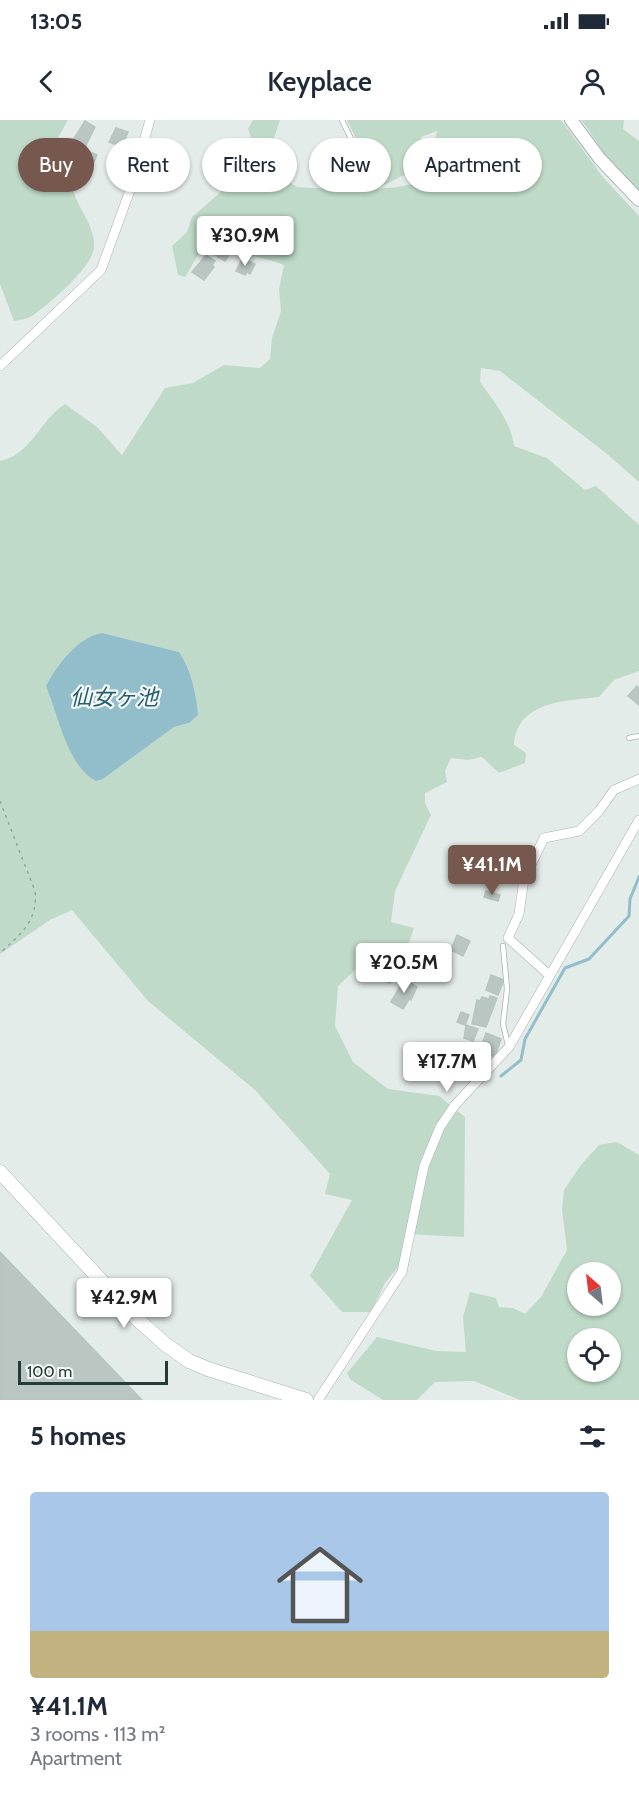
<!DOCTYPE html>
<meta charset="utf-8">
<style>
:root{--surface:#fff;--page:#f2f2f3;--text:#1f2937;--muted:#747a83;--line:#e0e1e3;--accent:#77584e}
body{margin:0;font-family:Cabin,"Noto Sans JP",sans-serif;background:var(--page);color:var(--text);height:100vh;display:flex;flex-direction:column;font-size:22px;white-space:nowrap}
*{box-sizing:border-box;margin:0}
p{font-size:20px;color:var(--muted)}
.icon{flex:none;width:33px;height:33px;fill:none;stroke:currentColor;stroke-width:2;stroke-linecap:round;stroke-linejoin:round}
.map{position:relative;height:1280px;overflow:hidden}
.side{display:flex;flex-direction:column;background:var(--surface);flex:1}
.side>*{flex:none}
.banner{position:absolute;left:18px;top:18px;width:603px;height:54px;display:flex;gap:12px}
.needle{width:39px;rotate:332deg}
.fabs{position:absolute;left:567px;top:1142px;display:grid;gap:12px}
.fabs a{display:grid;place-items:center;width:54px;height:54px;border-radius:50%;background:var(--surface);box-shadow:0 2px 4px #0004;font-size:30px}
.scale{position:absolute;left:18px;bottom:15px;width:150px;box-sizing:border-box;padding-left:6px;border:3px solid #253b37;border-top:0;font-size:16px;line-height:21px;white-space:nowrap;color:#253b37;-webkit-text-stroke:4px #f4f8f6;paint-order:stroke}
.price{position:absolute;translate:-50% -51px;padding:0 14px;border-radius:6px;background:#fff;color:#222;font-size:20px;line-height:39px;filter:drop-shadow(0 2px 3px #0008)}
.price::after{content:'';position:absolute;left:50%;top:36px;width:18px;height:14px;margin-left:-9px;background:inherit;clip-path:polygon(0 0,100% 0,50% 100%)}
.price.current{background:var(--accent);color:#fff}
ul{padding:0;list-style:none}
li{display:grid;align-content:center;gap:12px;height:318px;padding:0 30px}
li+li{border-top:2px solid var(--line)}
li span{display:grid;place-items:center;height:186px;border-radius:6px;color:#555}
li>.icon{margin-inline-start:auto}
span .icon{width:108px;height:108px;fill:#fffc;stroke-width:1}
li b{font-size:26px}
h2{display:flex;justify-content:space-between;align-items:center;height:72px;padding:0 30px;font-size:26px}
.pill{padding:0 21px;border-radius:27px;background:var(--surface);box-shadow:0 2px 4px #0004;font-size:21px;line-height:54px}
.pill.current{background:var(--accent);color:#fff}
.status{display:flex;justify-content:space-between;align-items:center;height:42px;padding:0 30px;background:var(--surface);direction:ltr}
.status svg{height:16px;fill:currentColor}
header{display:flex;justify-content:space-between;align-items:center;height:78px;padding:0 30px;background:var(--surface);font-size:27px;font-weight:600}
.map>svg:first-child{display:block}
.green{fill:#bfdac8;fill-rule:evenodd}
.water{fill:#92bdcb}
.lines{fill:none;stroke-linecap:round;stroke-linejoin:round}
.stream{stroke:#92bdcb;stroke-width:3}
.building{fill:#b9c6c2;stroke:#b7c5c0;stroke-width:1.5}
.service-casing{stroke:#a7b3b0;stroke-width:6}
.minor-casing{stroke:#a7b3b0;stroke-width:10}
.tertiary-casing{stroke:#a7b3b0;stroke-width:14}
.secondary-casing{stroke:#a3b6b1;stroke-width:15}
.path{stroke:#87aca3;stroke-width:1.5;stroke-dasharray:3 4.5;stroke-linecap:butt}
.service{stroke:#fff;stroke-width:4.5}
.minor{stroke:#fff;stroke-width:9}
.tertiary{stroke:#fff;stroke-width:12}
.secondary{stroke:#fff;stroke-width:14}
.labels{text-anchor:middle;stroke-width:4.5;stroke-linejoin:round;paint-order:stroke}
.water-label{font-size:22px;font-style:italic;fill:#255e71;stroke:#f4f8f6}
</style>
<div class="status"><b>13:05</b><svg viewBox="0 0 49 12"><path d="M0 12V9h3v3zM5 12V6h3v6zM10 12V3h3v9zM15 12V0h3v12zM26 1h20v11H26zM47 4h2v5h-2z"/></svg></div>
<header><svg class="icon" aria-label="back" viewBox="0 0 24 24"><path d="M15 5l-7 7 7 7"/></svg>Keyplace<svg class="icon" aria-label="person" viewBox="0 0 24 24"><circle cx="12" cy="8" r="4"/><path d="M4 21q1-7 8-7t8 7"/></svg></header>
<div class="map">
<svg width="639" height="1280" viewBox="0 0 639 1280">
<rect width="100%" height="100%" fill="#e4ece9"/>
<path class="green" d="M0 0H68L53 27 73 62C70 80 97 105 94 128 91 149 49 184 32 196 27 199 20 200 14 201L0 164Z
M253 0H280L266 42 285 49 288 61 297 67 332 69 342 60C368 71 386 70 413 64L430 41 437 11 421 17 422 46 380 67 347 0H561L602 56 639 96V362L607 334 500 251 481 248 480 262C494 282 511 301 514 326L547 338 585 370 596 366 639 405V551L614 560 599 577C565 581 517 581 514 625L526 633 525 643 499 653 482 637 468 640 451 638 445 651 447 662 425 673V683L431 695 395 771 391 802 414 808 407 828 359 846 338 866 335 906 353 942 388 969 439 976 465 997 464 1117 407 1114 399 1146 385 1163 371 1192H342L310 1156 352 1080 325 1074 330 1054 255 970 148 881 72 790 50 800 0 834V341C31 335 40 300 65 284L97 307 122 335 165 268 193 263 224 245 260 248 270 239 272 218 281 191 279 169 284 145C260 135 233 136 212 117L204 125 185 157 178 155 172 126 187 112 192 97 221 72C222 43 234 39 251 18L248 9ZM102 513 179 532 189 603 174 607 103 659 46 566C56 546 79 516 102 513Z
M581 0H624L623 9 639 21V73C635 66 630 65 625 60 607 43 597 19 581 0Z
M617 1022 639 1035V1280H520L474 1261 435 1262 417 1280H383L351 1260 347 1253 377 1217 436 1231 466 1232 463 1197 470 1172 496 1178 499 1187 513 1188 525 1194 541 1177 567 1130 562 1090 564 1070 581 1045 599 1025ZM578 1152H610V1185H578ZM578 1218H610V1251H578Z"/>
<path class="water" d="M102 513 179 532C191 550 196 573 198 595L189 603 174 607 103 659 96 661C67 646 58 594 46 566 56 546 79 516 102 513Z"/>
<g class="lines">
<path class="stream" d="M501 956 521 940 525 919 565 848 589 839 629 796 630 779 639 757"/>
</g>
<path class="building" d="M85 1 95 7 85 27 73 20Z
M116 8 128 12 122 27 109 22Z
M78 27 97 35 91 49 72 41Z
M75 51 87 57 84 64 72 59Z
M211 121 222 127 217 136 205 129Z
M223 128 231 132 225 141 218 137Z
M206 135 215 141 212 145 214 147 204 160 192 152Z
M243 138 255 144 250 154 247 152 245 155 236 151Z
M637 566 639 568V585L628 576Z
M486 771 500 775 498 781 484 777Z
M457 815 470 821 463 836 451 830Z
M384 849 393 852 390 863 381 860Z
M491 855 504 860 498 875 486 870Z
M404 859 417 867 411 880 409 879 403 889 391 882Z
M490 876 497 878 486 907 472 904 477 880 480 881 482 877 489 879Z
M461 892 469 895 465 905 457 902Z
M466 905 478 909 473 921 464 918Z
M486 913 501 919 495 937 480 931Z
M0 1132 142 1280H0Z"/>
<g class="lines">
<g class="service-casing">
<path id="service" d="M342 0 373 65
M629 618 639 616
M503 826 507 869 503 904 508 925"/>
</g>
<g class="minor-casing">
<path id="minor" d="M0 246 101 150 129 73 150 0
M549 855 508 818 519 794 524 759 544 718 579 711 599 691 614 670 639 659
M318 1280 402 1152 424 1046 440 1007 455 985 509 927 639 700"/>
</g>
<g class="tertiary-casing">
<path id="tertiary" d="M571 0 600 39 639 80"/>
</g>
<g class="secondary-casing">
<path id="secondary" d="M0 1052 136 1198 165 1224 189 1241 208 1249 306 1280"/>
</g>
<path class="path" d="M0 681 35 771C38 801 21 814 0 833"/>
<use href="#service" class="service"/>
<use href="#minor" class="minor"/>
<use href="#tertiary" class="tertiary"/>
<use href="#secondary" class="secondary"/>
</g>
<g class="labels">
<g class="water-label">
<text x="114" y="585">仙女ヶ池</text>
</g>
</g>
</svg>
<div class="fabs">
<a><svg class="needle" viewBox="-14 -14 28 28"><path d="M0-13l5 13h-10z" fill="#e53935"/><path d="M0 13l5-13h-10z" fill="#747a83"/></svg></a>
<a><svg class="icon" aria-label="locate" viewBox="0 0 24 24"><circle cx="12" cy="12" r="6"/><path d="M12 2v4M12 18v4M2 12h4M18 12h4"/></svg></a>
</div>
<div class="scale">100 m</div>
<b class="price" style="left:245px;top:147px">¥30.9M</b>
<b class="price current" style="left:492px;top:776px">¥41.1M</b>
<b class="price" style="left:404px;top:874px">¥20.5M</b>
<b class="price" style="left:447px;top:973px">¥17.7M</b>
<b class="price" style="left:124px;top:1209px">¥42.9M</b>
<div class="banner">
<a class="pill current">Buy</a>
<a class="pill">Rent</a>
<a class="pill">Filters</a>
<a class="pill">New</a>
<a class="pill">Apartment</a>
</div>
</div>
<section class="side">
<h2>5 homes<svg class="icon" aria-label="filters" viewBox="0 0 24 24"><path d="M4 7h16M4 17h16"/><circle cx="9" cy="7" r="2"/><circle cx="15" cy="17" r="2"/></svg></h2>
<ul>
<li><span style="background:linear-gradient(#a9c7e8 75%,#c2b280 0)"><svg class="icon" aria-label="home" viewBox="0 0 24 24"><path d="M3 11l9-7 9 7M6 9v11h12V9"/></svg></span><div><b>¥41.1M</b><p>3 rooms · 113 m²</p><p>Apartment</p></div></li>
</ul>
</section>
